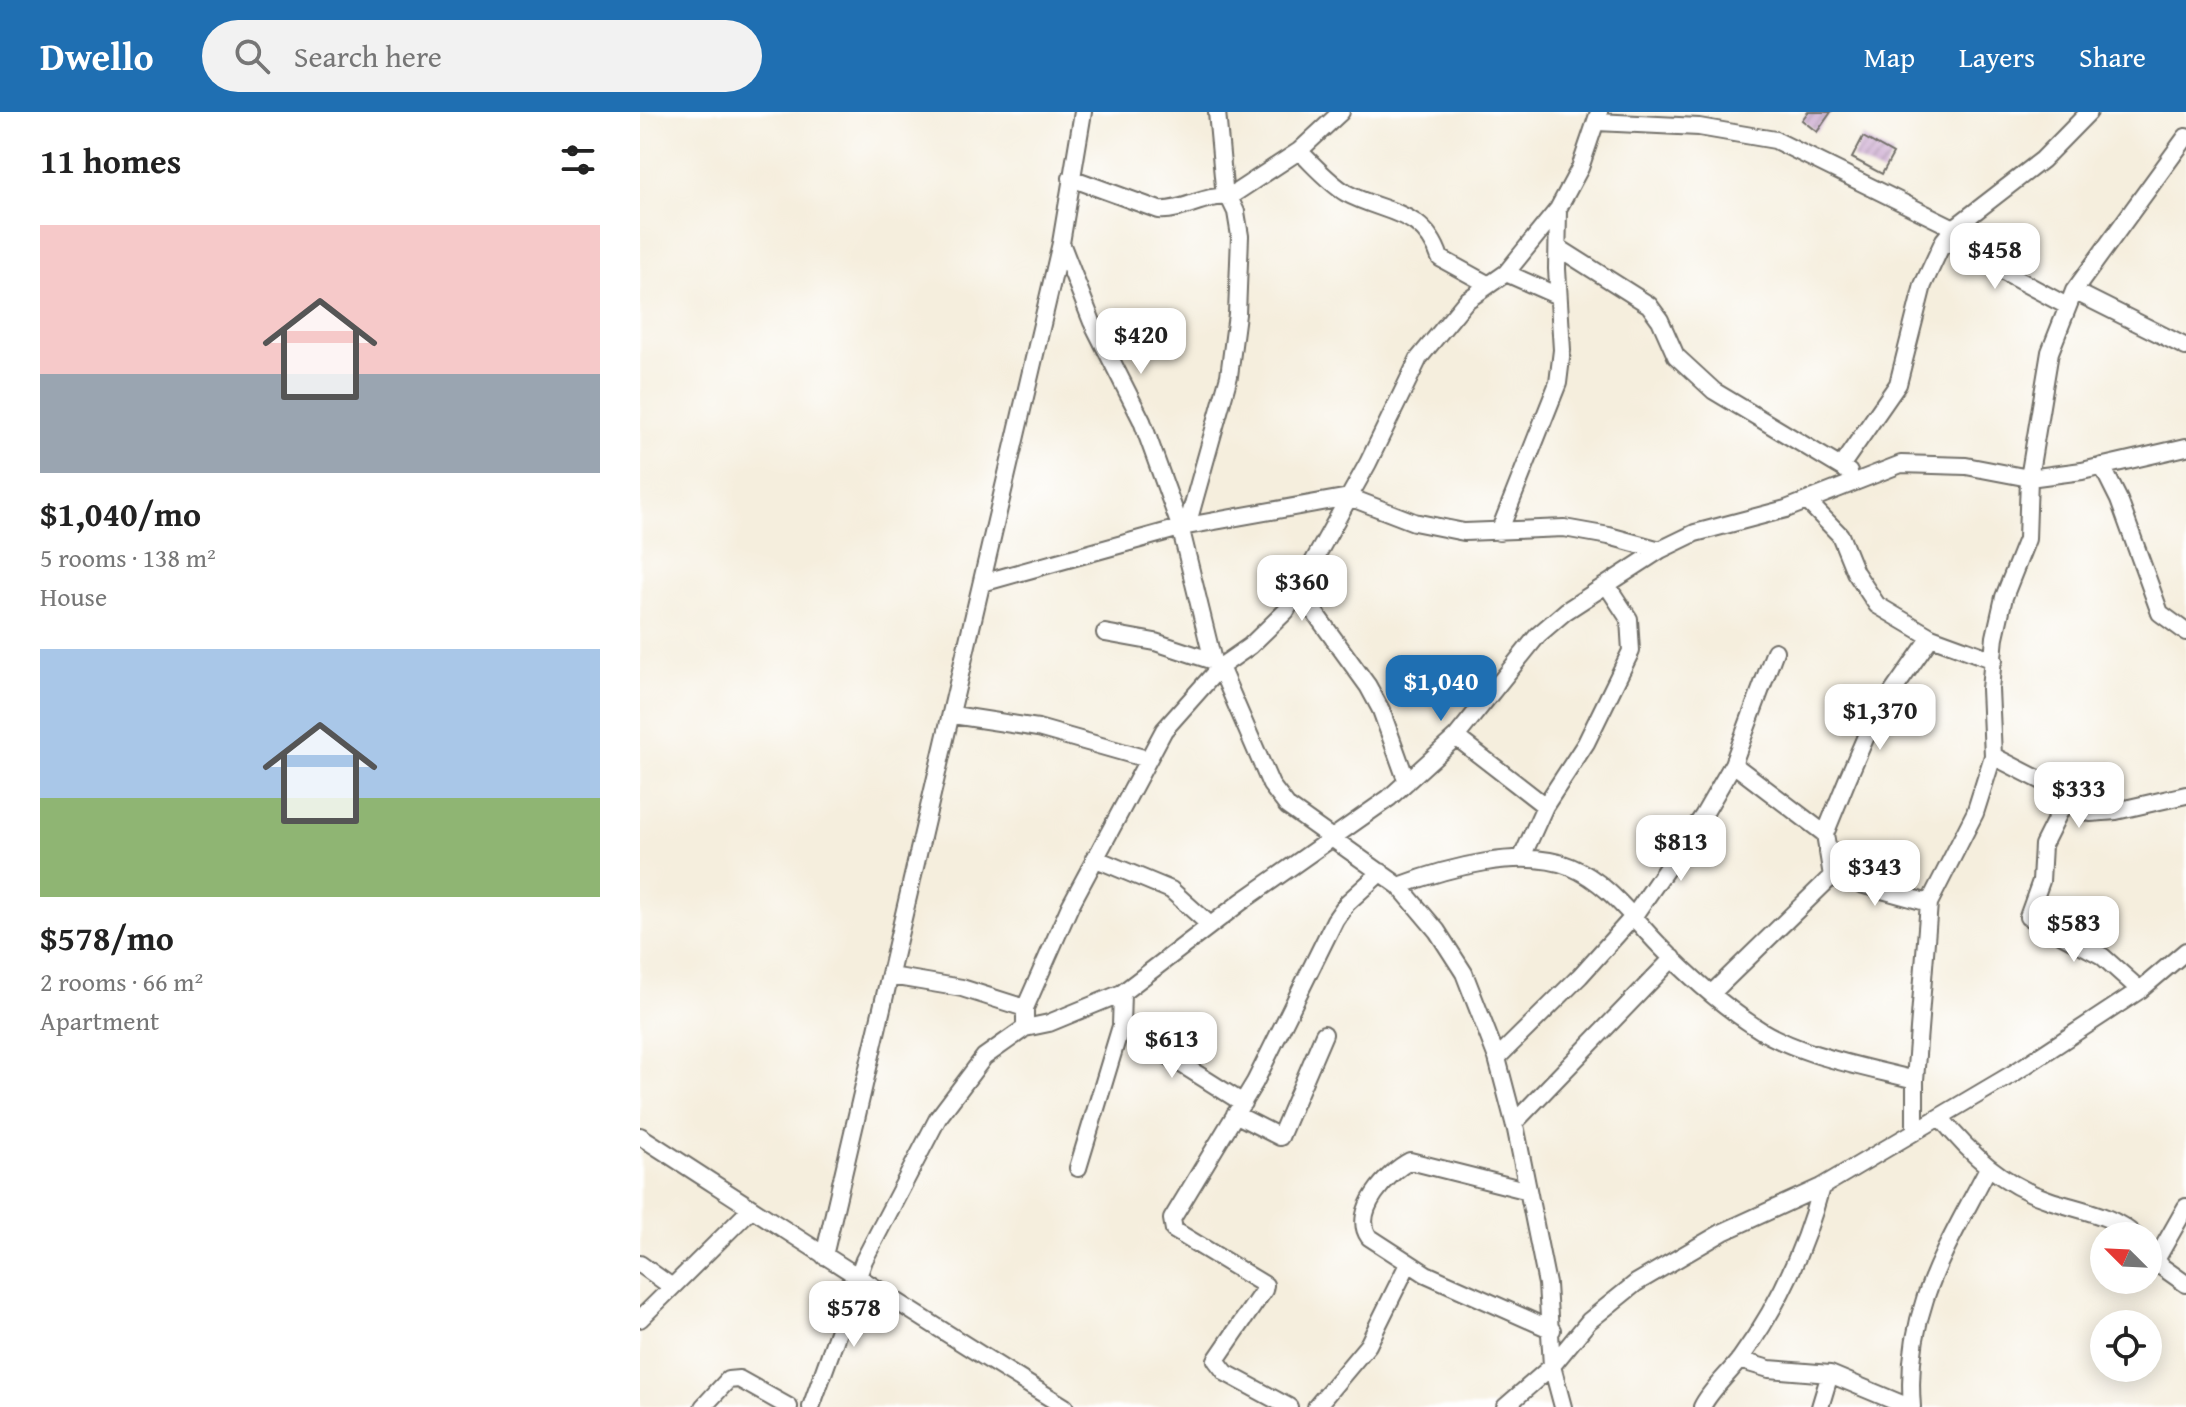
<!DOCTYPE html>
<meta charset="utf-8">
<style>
:root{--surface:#fff;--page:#f2f2f2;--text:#222;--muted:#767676;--accent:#1f6fb2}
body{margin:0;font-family:"Gentium Book Plus",serif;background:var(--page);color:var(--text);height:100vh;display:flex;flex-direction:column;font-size:30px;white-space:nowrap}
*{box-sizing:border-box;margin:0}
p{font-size:26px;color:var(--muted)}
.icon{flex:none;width:44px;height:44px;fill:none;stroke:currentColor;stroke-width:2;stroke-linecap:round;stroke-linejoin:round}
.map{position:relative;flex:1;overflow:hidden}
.details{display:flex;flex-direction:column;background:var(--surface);width:640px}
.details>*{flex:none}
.needle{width:52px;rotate:294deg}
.buttons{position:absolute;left:1450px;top:1110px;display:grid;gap:16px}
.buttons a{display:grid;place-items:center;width:72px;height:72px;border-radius:50%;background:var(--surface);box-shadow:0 4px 20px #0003;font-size:40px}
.price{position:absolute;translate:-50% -68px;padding:0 18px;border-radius:16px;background:#fff;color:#222;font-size:26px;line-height:52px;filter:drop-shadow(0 2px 4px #0008)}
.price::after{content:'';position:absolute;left:50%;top:48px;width:24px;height:18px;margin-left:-12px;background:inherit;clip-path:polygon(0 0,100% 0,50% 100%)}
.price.current{background:var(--accent);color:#fff}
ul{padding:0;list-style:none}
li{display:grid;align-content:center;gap:16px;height:424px;padding:0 40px}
li span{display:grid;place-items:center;height:248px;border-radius:0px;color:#555}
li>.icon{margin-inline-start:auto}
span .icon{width:144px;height:144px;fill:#fffc;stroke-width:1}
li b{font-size:34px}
h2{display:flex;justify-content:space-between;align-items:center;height:96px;padding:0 40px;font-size:34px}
header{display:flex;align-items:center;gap:48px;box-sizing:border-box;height:112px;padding:0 40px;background:var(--accent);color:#fff}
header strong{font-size:38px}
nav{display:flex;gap:44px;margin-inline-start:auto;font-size:28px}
.search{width:560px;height:72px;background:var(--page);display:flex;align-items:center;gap:20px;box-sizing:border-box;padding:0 28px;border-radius:44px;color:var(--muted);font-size:30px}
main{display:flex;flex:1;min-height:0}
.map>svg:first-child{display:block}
.building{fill:url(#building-hatch)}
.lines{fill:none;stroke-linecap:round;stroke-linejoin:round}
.minor-casing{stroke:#726f69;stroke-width:20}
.minor{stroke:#fff;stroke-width:16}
</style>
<header>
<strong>Dwello</strong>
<div class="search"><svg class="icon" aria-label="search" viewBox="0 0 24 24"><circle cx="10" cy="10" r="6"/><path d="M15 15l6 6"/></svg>Search here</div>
<nav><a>Map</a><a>Layers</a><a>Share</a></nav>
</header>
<main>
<section class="details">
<h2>11 homes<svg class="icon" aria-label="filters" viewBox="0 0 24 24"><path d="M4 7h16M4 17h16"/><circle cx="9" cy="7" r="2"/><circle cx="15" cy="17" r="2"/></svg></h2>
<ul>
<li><span style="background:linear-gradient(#f6c9c9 60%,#9aa5b1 0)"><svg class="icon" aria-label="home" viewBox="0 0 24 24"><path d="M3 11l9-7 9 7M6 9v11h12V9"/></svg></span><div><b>$1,040/mo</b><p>5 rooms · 138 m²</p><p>House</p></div></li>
<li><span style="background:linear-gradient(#a9c7e8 60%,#8fb573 0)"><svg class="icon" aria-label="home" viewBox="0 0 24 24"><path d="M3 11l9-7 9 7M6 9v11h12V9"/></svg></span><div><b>$578/mo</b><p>2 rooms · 66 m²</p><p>Apartment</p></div></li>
</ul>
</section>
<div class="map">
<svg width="1546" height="1295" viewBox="0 0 1546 1295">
<defs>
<pattern id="building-hatch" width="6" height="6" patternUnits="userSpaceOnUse" patternTransform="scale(2)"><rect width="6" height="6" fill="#c8a3cc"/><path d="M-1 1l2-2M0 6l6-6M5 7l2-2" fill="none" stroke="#a385a6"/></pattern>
</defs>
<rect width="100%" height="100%" fill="#fff"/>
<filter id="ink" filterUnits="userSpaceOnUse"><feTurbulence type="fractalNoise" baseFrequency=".0125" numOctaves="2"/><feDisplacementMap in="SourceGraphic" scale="16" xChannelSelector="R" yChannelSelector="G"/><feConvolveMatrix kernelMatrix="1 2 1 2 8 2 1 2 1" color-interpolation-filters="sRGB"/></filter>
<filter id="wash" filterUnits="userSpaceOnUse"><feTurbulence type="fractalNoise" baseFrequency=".006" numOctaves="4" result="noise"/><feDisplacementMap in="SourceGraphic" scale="32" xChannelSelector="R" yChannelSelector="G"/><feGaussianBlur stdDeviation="1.8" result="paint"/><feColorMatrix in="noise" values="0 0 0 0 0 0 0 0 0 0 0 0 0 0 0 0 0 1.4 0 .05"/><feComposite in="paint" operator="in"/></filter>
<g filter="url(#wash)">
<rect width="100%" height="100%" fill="#f5eedd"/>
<g id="blocks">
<path class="building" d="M1168 0H1191L1177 20 1162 8Z
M1223 25 1253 42 1242 62 1212 46Z"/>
</g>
</g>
<g filter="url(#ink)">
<use href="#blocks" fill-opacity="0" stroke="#726f69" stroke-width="2"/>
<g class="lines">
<g class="minor-casing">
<path id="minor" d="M957 10 1059 15 1135 28 1314 116
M659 39C674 53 688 70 706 81 745 102 784 97 800 146L849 173
M431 66 519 98C543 100 564 82 589 85L659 39 701 0
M1304 128 1427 194
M421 131 452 210 502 309 540 414 573 549 580 555 631 673 647 694 759 774 797 819 824 861 857 946 876 1018 907 1172 912 1254 923 1295
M919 136 1009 193 1020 208 1036 244 1074 279 1209 360
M866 161 918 184
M1434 179 1546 235
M1201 354 1258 272 1283 173 1304 128 1314 116 1402 48 1449 0
M1462 354 1479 388 1520 501 1546 520
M1167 389 1200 423 1215 460 1237 493 1291 525 1354 548
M547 414 709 385 774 410 824 420 924 416 969 424 1020 438
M859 420 918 271 922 238 917 157 918 97 940 56 959 0
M342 471 547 414 589 264 597 202 600 124 596 100 584 75 577 0
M659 479 728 574 741 598 767 670
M465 521 515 530 573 549
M313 603 398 616 507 647
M816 625 905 694
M1353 644 1408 672 1450 701 1476 699 1546 683
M1093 652 1185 722
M1427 685 1403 733 1401 769 1388 805 1462 844 1500 878
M882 745 905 694 946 631 991 539 989 507 968 475
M454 746 531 778 570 813
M1192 764 1185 722 1207 668 1233 608 1291 525
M1192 764 1289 791
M759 774C807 756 882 735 931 755 967 770 991 804 1017 831 1046 861 1079 891 1114 914 1156 943 1225 955 1275 968
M251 864 322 876 385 896
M1072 881 1192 764
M481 914 603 991
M385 916V896L430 794 524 618 580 555 610 534 646 499 728 351 779 246 826 189 866 161 918 97
M857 946 940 864 993 805 1063 704 1093 652 1135 539
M595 1002 640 1025 684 922
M1300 1005C1330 1042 1363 1073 1409 1088 1438 1098 1472 1102 1495 1124
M874 1011 1033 846
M1275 1018V968L1289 791 1335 701 1353 644 1350 577 1355 525 1364 485 1387 427 1389 366 1410 240 1434 179 1546 25
M0 1024C141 1115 281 1207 425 1295
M438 1056 481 914 482 881
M885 1078 770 1049C748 1060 711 1100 729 1125L786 1162 912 1218
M1508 1137 1522 1155 1546 1172
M184 1144 421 131 443 0
M1516 1148 1546 1095
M0 1152 32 1175
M0 1207 110 1098
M1099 1248 1129 1257 1190 1262 1269 1295
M63 1295 88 1268 99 1267 149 1295
M171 1295 224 1148 298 1006 344 945 385 916 409 911 482 881 601 790 749 686 816 625 898 523 926 499 1020 438 1055 421 1146 397 1261 352 1326 354 1389 366 1442 359 1546 335
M649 1295 586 1261 576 1248 624 1178 625 1173 534 1118 532 1107 615 970 695 808 707 791 741 760
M676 1295 728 1233 768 1152
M865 1295 912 1254 949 1209 996 1171 1083 1120 1181 1075 1374 961 1500 878 1546 839
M1062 1295C1071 1277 1088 1263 1100 1247 1137 1196 1165 1136 1181 1075
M1180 1295 1190 1262
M1272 1295C1264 1198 1306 1138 1348 1056"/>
</g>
<use href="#minor" class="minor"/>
</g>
</g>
</svg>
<div class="buttons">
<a><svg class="needle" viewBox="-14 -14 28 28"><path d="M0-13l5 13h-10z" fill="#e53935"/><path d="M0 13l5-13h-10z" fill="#767676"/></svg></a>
<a><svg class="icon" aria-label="locate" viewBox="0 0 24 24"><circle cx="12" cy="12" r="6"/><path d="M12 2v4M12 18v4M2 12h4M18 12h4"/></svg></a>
</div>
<b class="price" style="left:1355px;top:179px">$458</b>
<b class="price" style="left:501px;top:264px">$420</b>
<b class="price" style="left:662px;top:511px">$360</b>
<b class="price current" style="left:801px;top:611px">$1,040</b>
<b class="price" style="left:1240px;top:640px">$1,370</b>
<b class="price" style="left:1439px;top:718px">$333</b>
<b class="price" style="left:1041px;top:771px">$813</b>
<b class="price" style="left:1235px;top:796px">$343</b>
<b class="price" style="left:1434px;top:852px">$583</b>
<b class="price" style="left:532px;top:968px">$613</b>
<b class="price" style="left:214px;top:1237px">$578</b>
</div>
</main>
